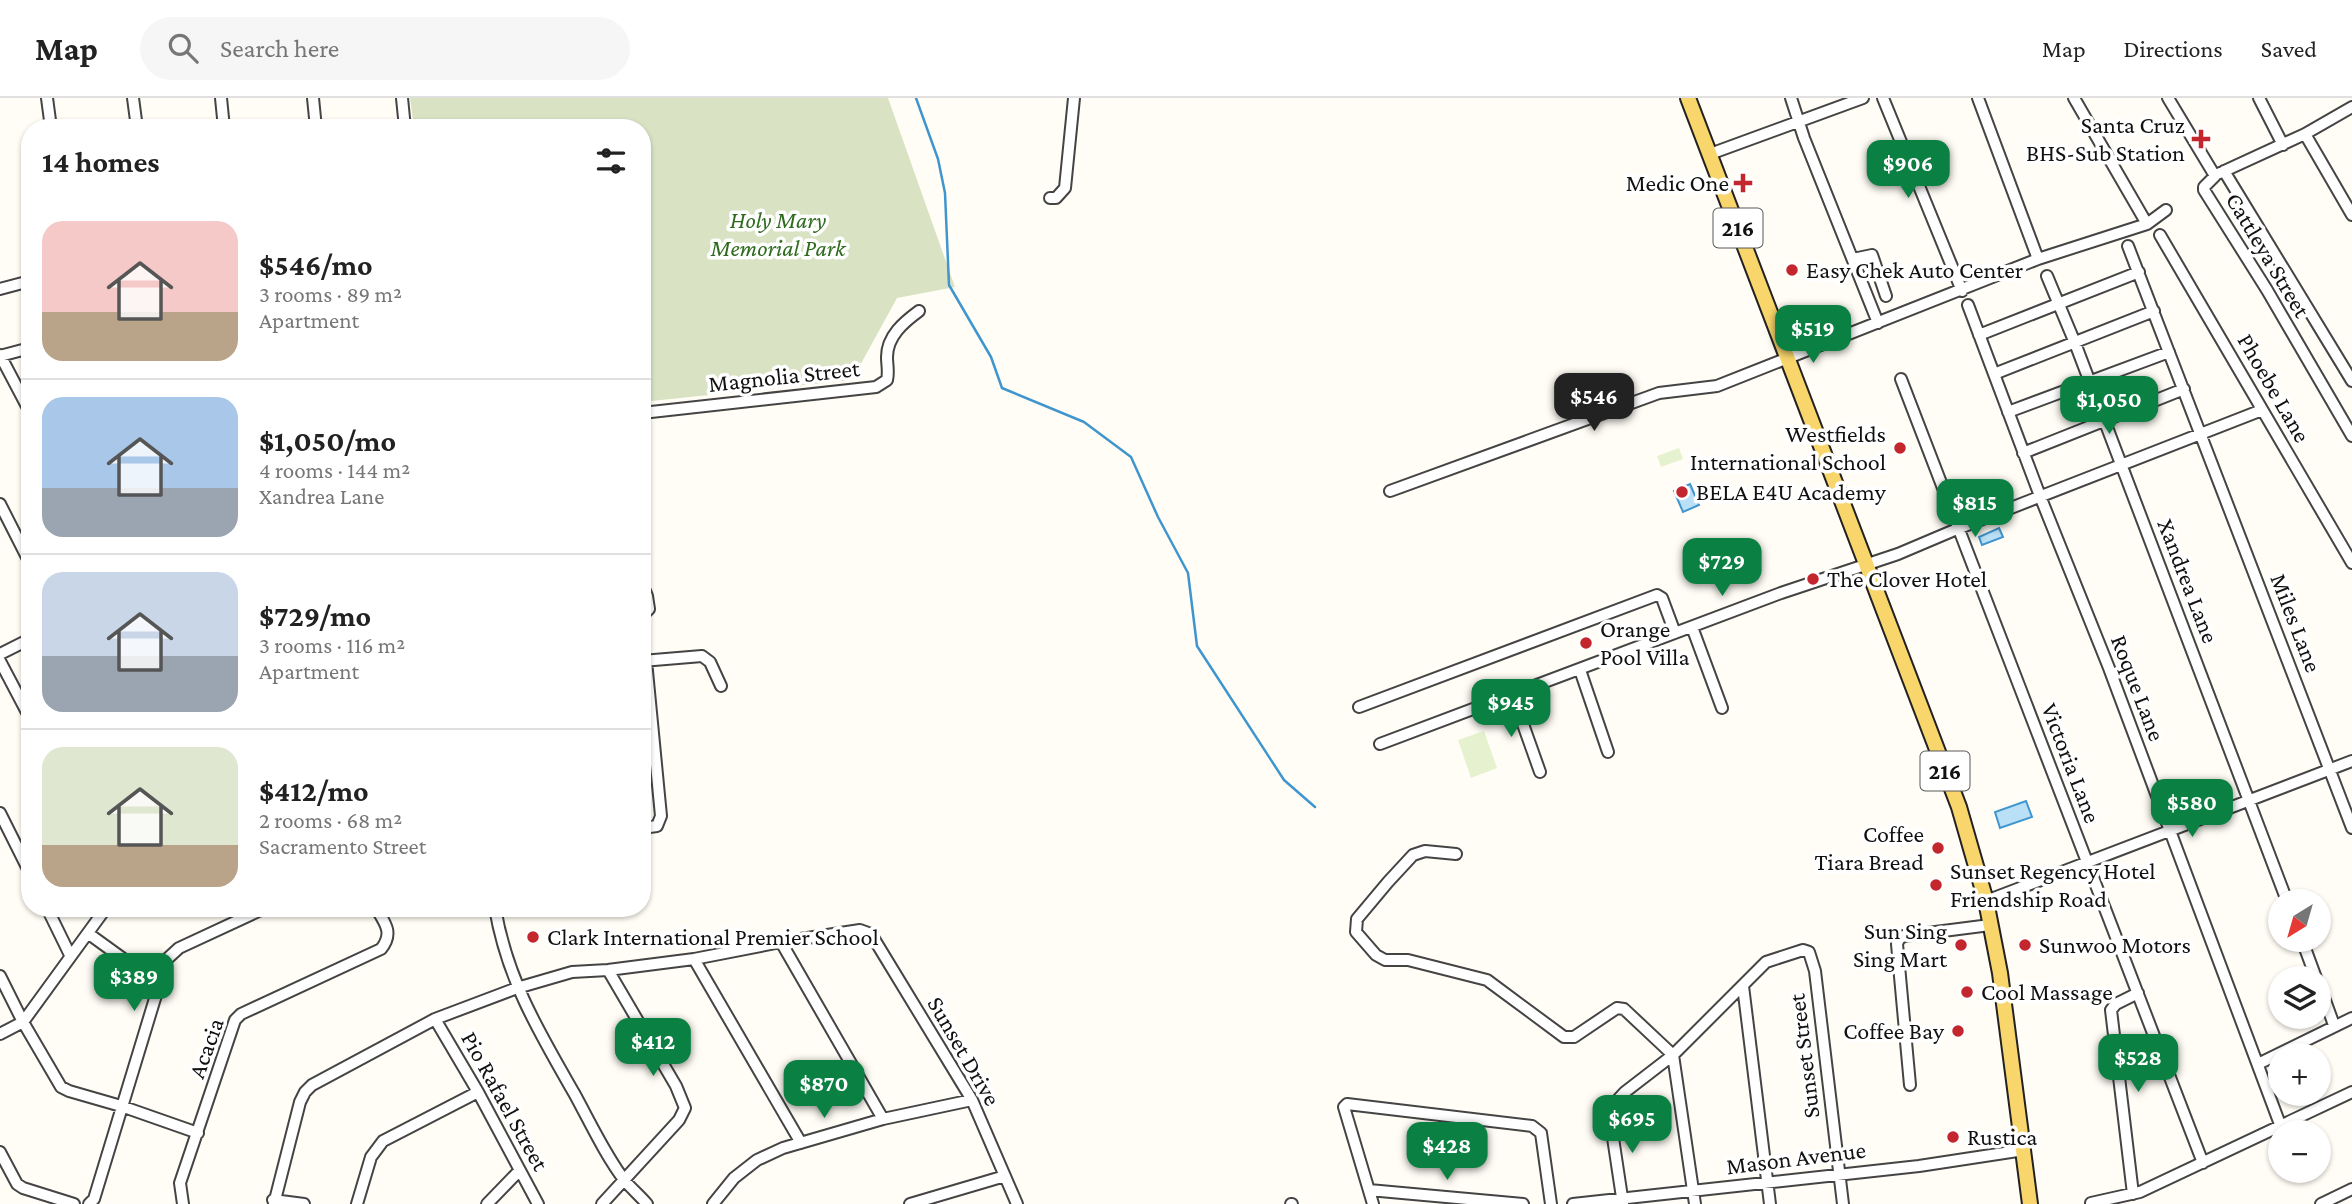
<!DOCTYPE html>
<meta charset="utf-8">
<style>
:root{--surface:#fff;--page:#f6f6f6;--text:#222;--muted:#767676;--line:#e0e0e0;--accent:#0b8043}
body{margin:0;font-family:"Crimson Pro",serif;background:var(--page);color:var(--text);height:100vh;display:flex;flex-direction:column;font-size:26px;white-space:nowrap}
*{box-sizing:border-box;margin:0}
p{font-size:23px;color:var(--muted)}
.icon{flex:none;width:38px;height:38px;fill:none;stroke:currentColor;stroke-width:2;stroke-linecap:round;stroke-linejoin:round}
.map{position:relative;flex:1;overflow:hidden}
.side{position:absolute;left:21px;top:21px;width:630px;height:798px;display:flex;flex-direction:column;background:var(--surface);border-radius:28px;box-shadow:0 2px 5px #0004}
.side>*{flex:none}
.needle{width:46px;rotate:217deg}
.controls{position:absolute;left:2268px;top:791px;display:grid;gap:14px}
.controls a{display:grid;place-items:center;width:63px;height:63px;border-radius:50%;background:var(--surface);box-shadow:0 2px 5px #0004;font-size:35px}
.price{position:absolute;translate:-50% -60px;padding:0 16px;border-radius:14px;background:var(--accent);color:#fff;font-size:23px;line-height:46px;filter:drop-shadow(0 2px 4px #0008)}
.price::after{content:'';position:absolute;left:50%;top:42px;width:21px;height:16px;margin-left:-10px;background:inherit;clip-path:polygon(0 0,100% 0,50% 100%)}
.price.active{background:#222;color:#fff}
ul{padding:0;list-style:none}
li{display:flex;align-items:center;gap:21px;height:175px;padding:0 21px}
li+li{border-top:2px solid var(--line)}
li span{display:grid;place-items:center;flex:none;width:196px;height:140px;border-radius:21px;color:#555}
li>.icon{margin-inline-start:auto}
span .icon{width:84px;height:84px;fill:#fffc;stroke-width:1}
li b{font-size:30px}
h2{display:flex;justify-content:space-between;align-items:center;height:84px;padding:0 21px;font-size:30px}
header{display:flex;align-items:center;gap:42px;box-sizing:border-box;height:98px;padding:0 35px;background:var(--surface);border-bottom:2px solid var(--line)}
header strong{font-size:33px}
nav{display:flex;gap:38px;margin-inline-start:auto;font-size:24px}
.search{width:490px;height:63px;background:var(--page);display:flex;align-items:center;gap:18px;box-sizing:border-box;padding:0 24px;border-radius:38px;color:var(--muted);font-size:26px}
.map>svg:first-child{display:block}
.cemetery{fill:#d9e3c4}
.pitch{fill:#e6f2cf}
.water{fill:#b9e0f7;stroke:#3f96cf;stroke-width:2}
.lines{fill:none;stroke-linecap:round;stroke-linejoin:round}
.stream{stroke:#3f96cf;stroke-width:2.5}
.minor-casing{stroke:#444;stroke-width:14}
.major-casing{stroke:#222;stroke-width:18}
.minor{stroke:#fff;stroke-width:10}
.major{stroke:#f9d66b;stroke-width:14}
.poi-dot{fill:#c4262e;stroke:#fff;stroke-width:2.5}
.labels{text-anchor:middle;stroke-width:7;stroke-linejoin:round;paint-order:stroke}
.shield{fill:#fff;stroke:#585858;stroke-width:2}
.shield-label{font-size:23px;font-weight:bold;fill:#111}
.poi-label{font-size:24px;fill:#111;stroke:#fff;text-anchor:start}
.park-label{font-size:24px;font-style:italic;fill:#2f6b1f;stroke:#fff}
.street-label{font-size:24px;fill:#111;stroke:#fff}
</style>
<header>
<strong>Map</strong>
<div class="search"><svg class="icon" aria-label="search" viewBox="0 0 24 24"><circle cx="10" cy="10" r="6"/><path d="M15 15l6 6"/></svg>Search here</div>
<nav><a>Map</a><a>Directions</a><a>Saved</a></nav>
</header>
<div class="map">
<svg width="2352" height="1106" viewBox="0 0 2352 1106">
<rect width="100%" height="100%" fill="#fffdf5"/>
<path class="cemetery" d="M410 0H888L955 189 897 200 852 282 642 304V30H414Z"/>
<path class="pitch" d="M1679 350 1683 361 1661 369 1657 358Z
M1484 633 1497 670 1471 680 1458 642Z"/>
<path class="water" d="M1690 386 1699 407 1683 414 1674 393Z
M1999 430 2003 439 1982 447 1979 439Z
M2026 703 2032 719 2000 730 1995 714Z"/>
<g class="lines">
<path class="stream" d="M916 0 938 61 945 95 949 187 991 259 1002 290 1084 324 1131 359 1158 419 1188 475 1197 548 1284 682 1315 709"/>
<g class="minor-casing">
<path id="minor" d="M47 0 51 30
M133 0 137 30
M221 0 224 30
M313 0 316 30
M402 0 405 30
M1791 0 1804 40 1878 225
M1883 0 1962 193
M1978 0 2038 161
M2074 0 2147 126
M2168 0 2215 78 2204 89V92L2267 192 2352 338
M2259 0 2283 47
M2305 36 2352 117
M1710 56 1863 0
M2224 73 2352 283
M2220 75 2305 36 2352 9
M1050 100H1056L1065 90 1074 0
M2160 137 2352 465
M2128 148 2352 730
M1853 161 1872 157 1886 198
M2047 178 2075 245 2287 803
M0 191 30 183
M1968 207 2040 398 2109 570 2281 1029
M1979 237 2139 174
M0 257 30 314
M0 258 30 250
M1994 276 2154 213
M1901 281 2203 1065
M2008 314 2169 254
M642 315 876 289 887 282C889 274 887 267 887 259 887 238 904 224 919 213
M2023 355 2184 291
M1390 393 1659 295 1717 288 2038 161 2147 126 2166 112
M0 406 30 465
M642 486 647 498 649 511 642 518
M1692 529 1722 610
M0 556 30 541
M0 563 30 620
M642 563 702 558 710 564 721 588
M1580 572 1608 654
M1513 598 1540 674
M1359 609 1657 497 1662 500 1675 535
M1380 646 1781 495 1898 456 1957 431 2262 312
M0 715 30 775
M642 730 657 728 661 718 646 563
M1456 756 1425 753 1413 757 1388 784 1357 821 1356 834 1376 857 1385 862H1408L1487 882 1564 939H1574L1617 910 1624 911 1673 957 1695 1106
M1986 803 2352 663
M47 810 70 857
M495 810C507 881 539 934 574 995 590 1024 605 1057 625 1083 632 1091 640 1098 647 1106
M89 836 158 886
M2302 842 2316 880
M781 844 883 1021
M694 861 801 1045
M0 878 23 924 61 989 69 993 121 1008 198 1035
M2319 886 2334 927
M1743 888 1770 1106
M435 921 478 994 538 1106
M0 936 23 924 106 810
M2258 966 2352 920
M1910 987 1897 846 1899 841 1904 838 1990 827
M0 1054 17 1086 23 1090 74 1106
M1369 1092 1523 1106
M2133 1096 2111 912 2116 906 2138 895
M273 1102 304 1106
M2091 1105 2140 1094 2352 994
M89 1106 94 1101 167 861 179 850 265 810
M183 1106 180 1085 235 922 241 916 381 851C394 835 385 825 376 810
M274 1106 300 1004 305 994 312 987 435 921 517 890 572 874 608 872 694 861 781 844 860 832 871 836 972 1002 1017 1106
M357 1106 371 1059 383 1043 478 994
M487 1106 519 1073
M602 1106 679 1022 685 1010 676 988 608 872
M713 1106 734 1080 757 1062 783 1050 883 1021 972 1002
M910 1106 1005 1078
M1291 1106H1292
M1373 1106 1344 1009 1347 1006 1532 1028 1541 1035 1551 1106
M1573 1106 1919 1068 2024 1052
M1623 1106 1610 1020 1613 1007 1625 994 1673 957 1766 864 1803 852 1809 854 1815 873 1843 1106
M2321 1106 2352 1091"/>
</g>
<g class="major-casing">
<path id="major" d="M1688 0 1959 709 1986 803 2000 875 2030 1106"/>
</g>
<use href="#minor" class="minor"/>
<use href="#major" class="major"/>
</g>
<g class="poi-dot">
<path d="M2197.5 30.5h7v7h7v7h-7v7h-7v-7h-7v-7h7z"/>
<path d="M1739.5 74.5h7v7h7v7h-7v7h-7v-7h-7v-7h7z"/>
<circle cx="1792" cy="172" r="7"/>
<circle cx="1900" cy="350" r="7"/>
<circle cx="1682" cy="394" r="7"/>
<circle cx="1813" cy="481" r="7"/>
<circle cx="1586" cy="545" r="7"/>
<circle cx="1938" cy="750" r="7"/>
<circle cx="1936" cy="787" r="7"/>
<circle cx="533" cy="839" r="7"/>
<circle cx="1961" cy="847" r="7"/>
<circle cx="2025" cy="847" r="7"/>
<circle cx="1967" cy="894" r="7"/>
<circle cx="1958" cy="933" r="7"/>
<circle cx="1953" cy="1039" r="7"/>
</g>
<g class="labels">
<g class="shield">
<rect x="1713.5" y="110.5" width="49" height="39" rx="5"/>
<rect x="1920.5" y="653.5" width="49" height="39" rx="5"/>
</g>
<g class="shield-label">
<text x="1738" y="138">216</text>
<text x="1945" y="681">216</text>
</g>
<g class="poi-label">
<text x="2185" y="35" text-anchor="end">Santa Cruz<tspan x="2185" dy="28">BHS-Sub Station</tspan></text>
<text x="1729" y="93" text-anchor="end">Medic One</text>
<text x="1806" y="180">Easy Chek Auto Center</text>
<text x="1886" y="344" text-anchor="end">Westfields<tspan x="1886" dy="28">International School</tspan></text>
<text x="1696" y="402">BELA E4U Academy</text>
<text x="1827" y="489">The Clover Hotel</text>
<text x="1600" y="539">Orange<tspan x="1600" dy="28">Pool Villa</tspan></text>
<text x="1924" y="744" text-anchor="end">Coffee<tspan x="1924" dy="28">Tiara Bread</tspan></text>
<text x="1950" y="781">Sunset Regency Hotel<tspan x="1950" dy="28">Friendship Road</tspan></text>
<text x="1947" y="841" text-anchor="end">Sun Sing<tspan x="1947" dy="28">Sing Mart</tspan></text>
<text x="547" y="847">Clark International Premier School</text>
<text x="2039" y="855">Sunwoo Motors</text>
<text x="1981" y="902">Cool Massage</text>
<text x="1944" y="941" text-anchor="end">Coffee Bay</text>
<text x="1967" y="1047">Rustica</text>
</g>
<g class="park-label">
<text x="778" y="130">Holy Mary<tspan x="778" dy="28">Memorial Park</tspan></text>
</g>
<g class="street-label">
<text transform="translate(2268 157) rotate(59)" y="8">Cattleya Street</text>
<text transform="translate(784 278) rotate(-6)" y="8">Magnolia Street</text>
<text transform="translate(2274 290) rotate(60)" y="8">Phoebe Lane</text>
<text transform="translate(2188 483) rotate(69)" y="8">Xandrea Lane</text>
<text transform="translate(2296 525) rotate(69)" y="8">Miles Lane</text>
<text transform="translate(2138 590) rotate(69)" y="8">Roque Lane</text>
<text transform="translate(2071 665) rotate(69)" y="8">Victoria Lane</text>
<text transform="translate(206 950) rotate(-70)" y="8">Acacia</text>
<text transform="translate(964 953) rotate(60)" y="8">Sunset Drive</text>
<text transform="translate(1804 958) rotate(-97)" y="8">Sunset Street</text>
<text transform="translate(505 1003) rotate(61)" y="8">Pio Rafael Street</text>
<text transform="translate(1796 1060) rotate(-7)" y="8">Mason Avenue</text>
</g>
</g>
</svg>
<div class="controls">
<a><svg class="needle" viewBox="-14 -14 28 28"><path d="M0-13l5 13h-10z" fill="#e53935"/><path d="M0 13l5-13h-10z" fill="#767676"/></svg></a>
<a><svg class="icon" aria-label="layers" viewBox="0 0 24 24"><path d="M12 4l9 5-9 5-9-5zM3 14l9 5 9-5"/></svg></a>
<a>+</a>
<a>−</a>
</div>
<b class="price" style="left:1908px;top:102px">$906</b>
<b class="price" style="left:1813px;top:267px">$519</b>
<b class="price active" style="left:1594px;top:335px">$546</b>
<b class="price" style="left:2109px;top:338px">$1,050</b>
<b class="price" style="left:1975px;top:441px">$815</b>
<b class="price" style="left:1722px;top:500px">$729</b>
<b class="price" style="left:1511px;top:641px">$945</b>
<b class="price" style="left:2192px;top:741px">$580</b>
<b class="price" style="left:134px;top:915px">$389</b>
<b class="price" style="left:653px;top:980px">$412</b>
<b class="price" style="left:2138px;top:996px">$528</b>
<b class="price" style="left:824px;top:1022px">$870</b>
<b class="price" style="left:1632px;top:1057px">$695</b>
<b class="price" style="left:1447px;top:1084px">$428</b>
<section class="side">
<h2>14 homes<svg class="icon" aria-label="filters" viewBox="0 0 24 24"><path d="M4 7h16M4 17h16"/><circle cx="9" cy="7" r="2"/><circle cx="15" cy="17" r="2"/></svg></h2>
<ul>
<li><span style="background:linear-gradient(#f6c9c9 65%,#b9a48a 0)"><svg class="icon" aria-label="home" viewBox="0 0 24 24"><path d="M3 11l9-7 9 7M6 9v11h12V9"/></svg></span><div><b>$546/mo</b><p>3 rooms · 89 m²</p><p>Apartment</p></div></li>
<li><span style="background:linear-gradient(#a9c7e8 65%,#9aa5b1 0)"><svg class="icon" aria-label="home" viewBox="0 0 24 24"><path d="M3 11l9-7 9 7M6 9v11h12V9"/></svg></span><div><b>$1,050/mo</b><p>4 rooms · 144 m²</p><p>Xandrea Lane</p></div></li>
<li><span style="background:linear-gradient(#c9d6e8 60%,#9aa5b1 0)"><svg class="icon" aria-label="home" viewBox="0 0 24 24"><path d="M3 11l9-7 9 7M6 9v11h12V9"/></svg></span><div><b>$729/mo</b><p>3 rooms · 116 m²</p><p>Apartment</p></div></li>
<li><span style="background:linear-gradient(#dfe7d0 70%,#b9a48a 0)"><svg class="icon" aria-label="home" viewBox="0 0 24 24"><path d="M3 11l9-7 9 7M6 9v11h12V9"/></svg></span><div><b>$412/mo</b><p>2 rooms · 68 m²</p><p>Sacramento Street</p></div></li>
</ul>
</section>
</div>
